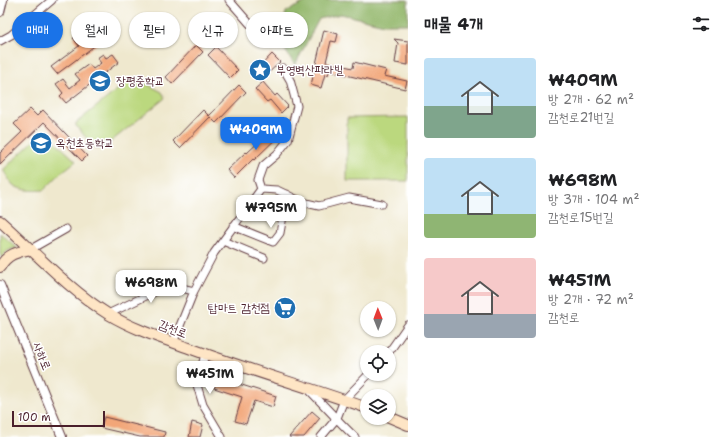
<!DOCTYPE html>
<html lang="ko">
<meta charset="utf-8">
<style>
:root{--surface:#fff;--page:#f6f6f6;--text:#202124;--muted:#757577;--accent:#1a73e8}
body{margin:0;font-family:"Shantell Sans","Poor Story",sans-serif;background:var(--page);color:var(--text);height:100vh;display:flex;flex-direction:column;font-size:15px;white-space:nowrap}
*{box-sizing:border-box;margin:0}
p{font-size:13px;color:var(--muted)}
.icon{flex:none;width:22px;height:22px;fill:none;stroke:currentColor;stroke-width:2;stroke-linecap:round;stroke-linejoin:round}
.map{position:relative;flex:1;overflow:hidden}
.drawer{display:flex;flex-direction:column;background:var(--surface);width:320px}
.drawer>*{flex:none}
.top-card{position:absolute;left:12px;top:12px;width:336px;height:36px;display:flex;gap:8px}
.needle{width:26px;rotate:359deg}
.fabs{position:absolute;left:360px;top:301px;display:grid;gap:8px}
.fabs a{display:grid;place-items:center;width:36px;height:36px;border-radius:50%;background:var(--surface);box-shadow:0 1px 3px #0004;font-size:20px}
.scale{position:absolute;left:12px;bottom:10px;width:93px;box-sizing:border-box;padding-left:4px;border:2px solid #4a1f2b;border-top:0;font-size:11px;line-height:14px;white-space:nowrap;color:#4a1f2b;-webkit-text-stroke:3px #fff;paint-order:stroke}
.price{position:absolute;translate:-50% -34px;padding:0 9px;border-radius:8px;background:#fff;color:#222;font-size:13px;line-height:26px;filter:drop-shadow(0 1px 2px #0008)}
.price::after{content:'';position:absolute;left:50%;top:24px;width:12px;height:9px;margin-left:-6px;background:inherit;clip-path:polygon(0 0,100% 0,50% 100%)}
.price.on{background:var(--accent);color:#fff}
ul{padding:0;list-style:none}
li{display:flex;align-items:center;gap:12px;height:100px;padding:0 16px}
li span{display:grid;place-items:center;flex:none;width:112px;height:80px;border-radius:4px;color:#555}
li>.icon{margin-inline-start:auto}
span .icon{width:48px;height:48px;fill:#fffc;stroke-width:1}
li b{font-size:17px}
h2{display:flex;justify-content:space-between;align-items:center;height:48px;padding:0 16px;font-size:17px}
.tag{padding:0 14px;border-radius:18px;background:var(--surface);box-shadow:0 1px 3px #0004;font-size:14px;line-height:36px}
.tag.on{background:var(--accent);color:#fff}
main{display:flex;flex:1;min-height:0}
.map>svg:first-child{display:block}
.green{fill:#bbd87e;stroke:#827c54}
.forest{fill:#94b86d;stroke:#6f6c4c}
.building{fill:#f2a678}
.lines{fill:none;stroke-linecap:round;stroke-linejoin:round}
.minor-casing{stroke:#633d43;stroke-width:9}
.tertiary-casing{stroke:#633d43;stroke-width:10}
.secondary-casing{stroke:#633d43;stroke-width:12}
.minor{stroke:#fff;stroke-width:7}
.tertiary{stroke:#fff;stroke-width:8}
.secondary{stroke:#fee5c5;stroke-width:10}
.labels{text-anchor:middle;stroke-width:3;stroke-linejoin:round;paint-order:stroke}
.poi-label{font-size:12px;fill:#4a1f2b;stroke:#fff;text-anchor:start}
.street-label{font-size:12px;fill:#4a1f2b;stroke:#fff}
</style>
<main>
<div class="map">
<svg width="408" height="437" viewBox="0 0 408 437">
<rect width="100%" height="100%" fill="#fff"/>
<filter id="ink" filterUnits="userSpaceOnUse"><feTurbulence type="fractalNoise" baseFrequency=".025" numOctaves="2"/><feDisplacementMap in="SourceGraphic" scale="8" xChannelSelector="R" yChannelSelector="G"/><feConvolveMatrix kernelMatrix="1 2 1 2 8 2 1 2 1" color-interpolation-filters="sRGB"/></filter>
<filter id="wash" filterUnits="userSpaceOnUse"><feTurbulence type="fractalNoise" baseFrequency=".012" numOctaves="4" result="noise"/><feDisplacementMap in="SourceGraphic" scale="16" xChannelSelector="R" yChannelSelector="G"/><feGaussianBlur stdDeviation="0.9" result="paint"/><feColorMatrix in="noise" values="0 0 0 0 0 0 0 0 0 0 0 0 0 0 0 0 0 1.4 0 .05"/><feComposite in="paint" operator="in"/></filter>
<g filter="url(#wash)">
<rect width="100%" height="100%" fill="#efe8ce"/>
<path class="green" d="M132 78H135L162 92 165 98 103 148H95L76 126V123Z
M408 117V181H347V118Z
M44 131 76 161 62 172 44 190C35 191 19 191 12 184 9 180 6 174 3 170Z
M0 233 17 248C10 249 5 251 2 258L0 254Z"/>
<path class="forest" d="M309 0H408V24H384L341 14 319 19 295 65 279 41 286 12Z"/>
<g id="blocks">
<path class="building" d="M224 22 231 28 216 43 209 36Z
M86 28 92 35 95 33 101 41 57 74 51 67 79 46 73 38Z
M324 30 338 34 336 42 331 41 326 62 353 68 354 62 386 70 384 76 407 81 405 89 329 71 328 75 325 74 321 88 311 85Z
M394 39 408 41V65L395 63 398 43Z
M196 45 203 52 172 84 166 77Z
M216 47 238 70 230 78 208 55Z
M103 54 106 58 113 54 119 62 66 103 60 96 63 93 56 84 63 79 70 88 80 80 75 74 89 64 93 69 101 63 97 58Z
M272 54 280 62 261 80 254 73Z
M263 82 275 96 277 94 288 106 281 113 270 100 267 102 255 89Z
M239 85 246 92 216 123 210 117 180 148 173 141 203 110 209 116Z
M30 109 37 116 43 110 87 156 82 161 44 122 0 165V153L22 132 14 124Z
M279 123 285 130 254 160 253 159 234 178 227 170 246 152 247 153Z
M217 377 276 396 273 407 254 401 246 424 235 421 242 397 214 388Z
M312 411 320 418 304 437H289Z
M104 417 165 432 164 437H140L101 428Z
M192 422 203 425 200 437H189Z"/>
</g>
</g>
<g filter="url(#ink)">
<use href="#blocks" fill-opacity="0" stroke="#633d43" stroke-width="1"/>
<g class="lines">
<g class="minor-casing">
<path id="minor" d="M229 0 250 24 273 22
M0 41 11 35 52 0
M261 189 258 180 263 166 277 154 288 140 297 106 290 80 283 68
M233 226 273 242 280 233 287 194
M223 241 264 258
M31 249 66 229
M108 314 169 285 194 291
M173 343 194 291 214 253 261 189 277 190 302 202 319 206 349 198 382 204
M389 352 408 325
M205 354 197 385 203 405 222 437
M308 389C324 405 339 422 355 437
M321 437 337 418 344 400 369 374"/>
</g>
<g class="tertiary-casing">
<path id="tertiary" d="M0 12 3 0
M0 285 62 437"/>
</g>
<g class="secondary-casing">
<path id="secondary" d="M0 221C34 251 69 290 108 314 133 329 161 338 189 348 248 370 308 387 367 408
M0 267C7 254 17 252 31 249
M389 417 408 425"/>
</g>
<use href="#minor" class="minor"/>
<use href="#tertiary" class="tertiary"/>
<use href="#secondary" class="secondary"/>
</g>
</g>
<defs>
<g id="sight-disc" transform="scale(1.15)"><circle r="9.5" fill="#1f6fb2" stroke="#fff"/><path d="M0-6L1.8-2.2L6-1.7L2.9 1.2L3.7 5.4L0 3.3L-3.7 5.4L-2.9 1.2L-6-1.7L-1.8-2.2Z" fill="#fff"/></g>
<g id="school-disc" transform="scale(1.15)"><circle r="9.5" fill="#1f6fb2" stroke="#fff"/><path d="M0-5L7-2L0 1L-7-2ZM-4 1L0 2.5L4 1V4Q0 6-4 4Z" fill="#fff"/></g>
<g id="supermarket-disc" transform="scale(1.15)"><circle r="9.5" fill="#1f6fb2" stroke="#fff"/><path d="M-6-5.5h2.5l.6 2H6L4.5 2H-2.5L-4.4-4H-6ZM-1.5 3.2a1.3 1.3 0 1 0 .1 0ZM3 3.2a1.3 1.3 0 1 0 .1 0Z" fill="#fff"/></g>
</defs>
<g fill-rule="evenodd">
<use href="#sight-disc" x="260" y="70"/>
<use href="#school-disc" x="100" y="81"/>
<use href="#school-disc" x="41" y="143"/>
<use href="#supermarket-disc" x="285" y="308"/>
</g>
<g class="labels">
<g class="poi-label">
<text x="276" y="74">부영벽산파라빌</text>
<text x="116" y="85">장평중학교</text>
<text x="56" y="147">옥천초등학교</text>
<text x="270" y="312" text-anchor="end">탑마트 감천점</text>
</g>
<g class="street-label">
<text transform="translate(173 329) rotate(21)" y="4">감천로</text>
<text transform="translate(42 356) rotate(68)" y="4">사하로</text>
</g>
</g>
</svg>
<div class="fabs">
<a><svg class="needle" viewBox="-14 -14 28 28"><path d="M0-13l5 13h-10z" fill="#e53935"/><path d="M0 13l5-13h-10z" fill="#757577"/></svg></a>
<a><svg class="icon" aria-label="locate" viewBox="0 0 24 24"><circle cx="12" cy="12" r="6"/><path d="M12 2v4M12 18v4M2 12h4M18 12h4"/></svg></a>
<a><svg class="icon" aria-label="layers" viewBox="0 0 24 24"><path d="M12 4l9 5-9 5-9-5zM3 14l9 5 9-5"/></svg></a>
</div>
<div class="scale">100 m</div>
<b class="price on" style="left:256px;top:151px">₩409M</b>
<b class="price" style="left:271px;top:229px">₩795M</b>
<b class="price" style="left:151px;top:304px">₩698M</b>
<b class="price" style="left:210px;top:395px">₩451M</b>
<div class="top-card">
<a class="tag on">매매</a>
<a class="tag">월세</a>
<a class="tag">필터</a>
<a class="tag">신규</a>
<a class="tag">아파트</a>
</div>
</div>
<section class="drawer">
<h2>매물 4개<svg class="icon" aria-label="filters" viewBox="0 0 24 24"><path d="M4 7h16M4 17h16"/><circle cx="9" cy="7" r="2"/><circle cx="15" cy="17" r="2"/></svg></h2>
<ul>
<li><span style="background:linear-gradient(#bfe0f5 60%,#7fa58c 0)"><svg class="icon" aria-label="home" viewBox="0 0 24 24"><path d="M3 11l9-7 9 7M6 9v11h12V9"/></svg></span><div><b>₩409M</b><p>방 2개 · 62 m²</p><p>감천로21번길</p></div></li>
<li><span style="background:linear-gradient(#bfe0f5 70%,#8fb573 0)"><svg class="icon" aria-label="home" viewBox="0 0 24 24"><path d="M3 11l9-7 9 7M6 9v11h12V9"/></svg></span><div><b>₩698M</b><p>방 3개 · 104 m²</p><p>감천로15번길</p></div></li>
<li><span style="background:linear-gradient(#f6c9c9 70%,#9aa5b1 0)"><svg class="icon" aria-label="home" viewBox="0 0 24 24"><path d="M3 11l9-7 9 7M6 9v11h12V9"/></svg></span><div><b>₩451M</b><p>방 2개 · 72 m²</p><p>감천로</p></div></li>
</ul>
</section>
</main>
